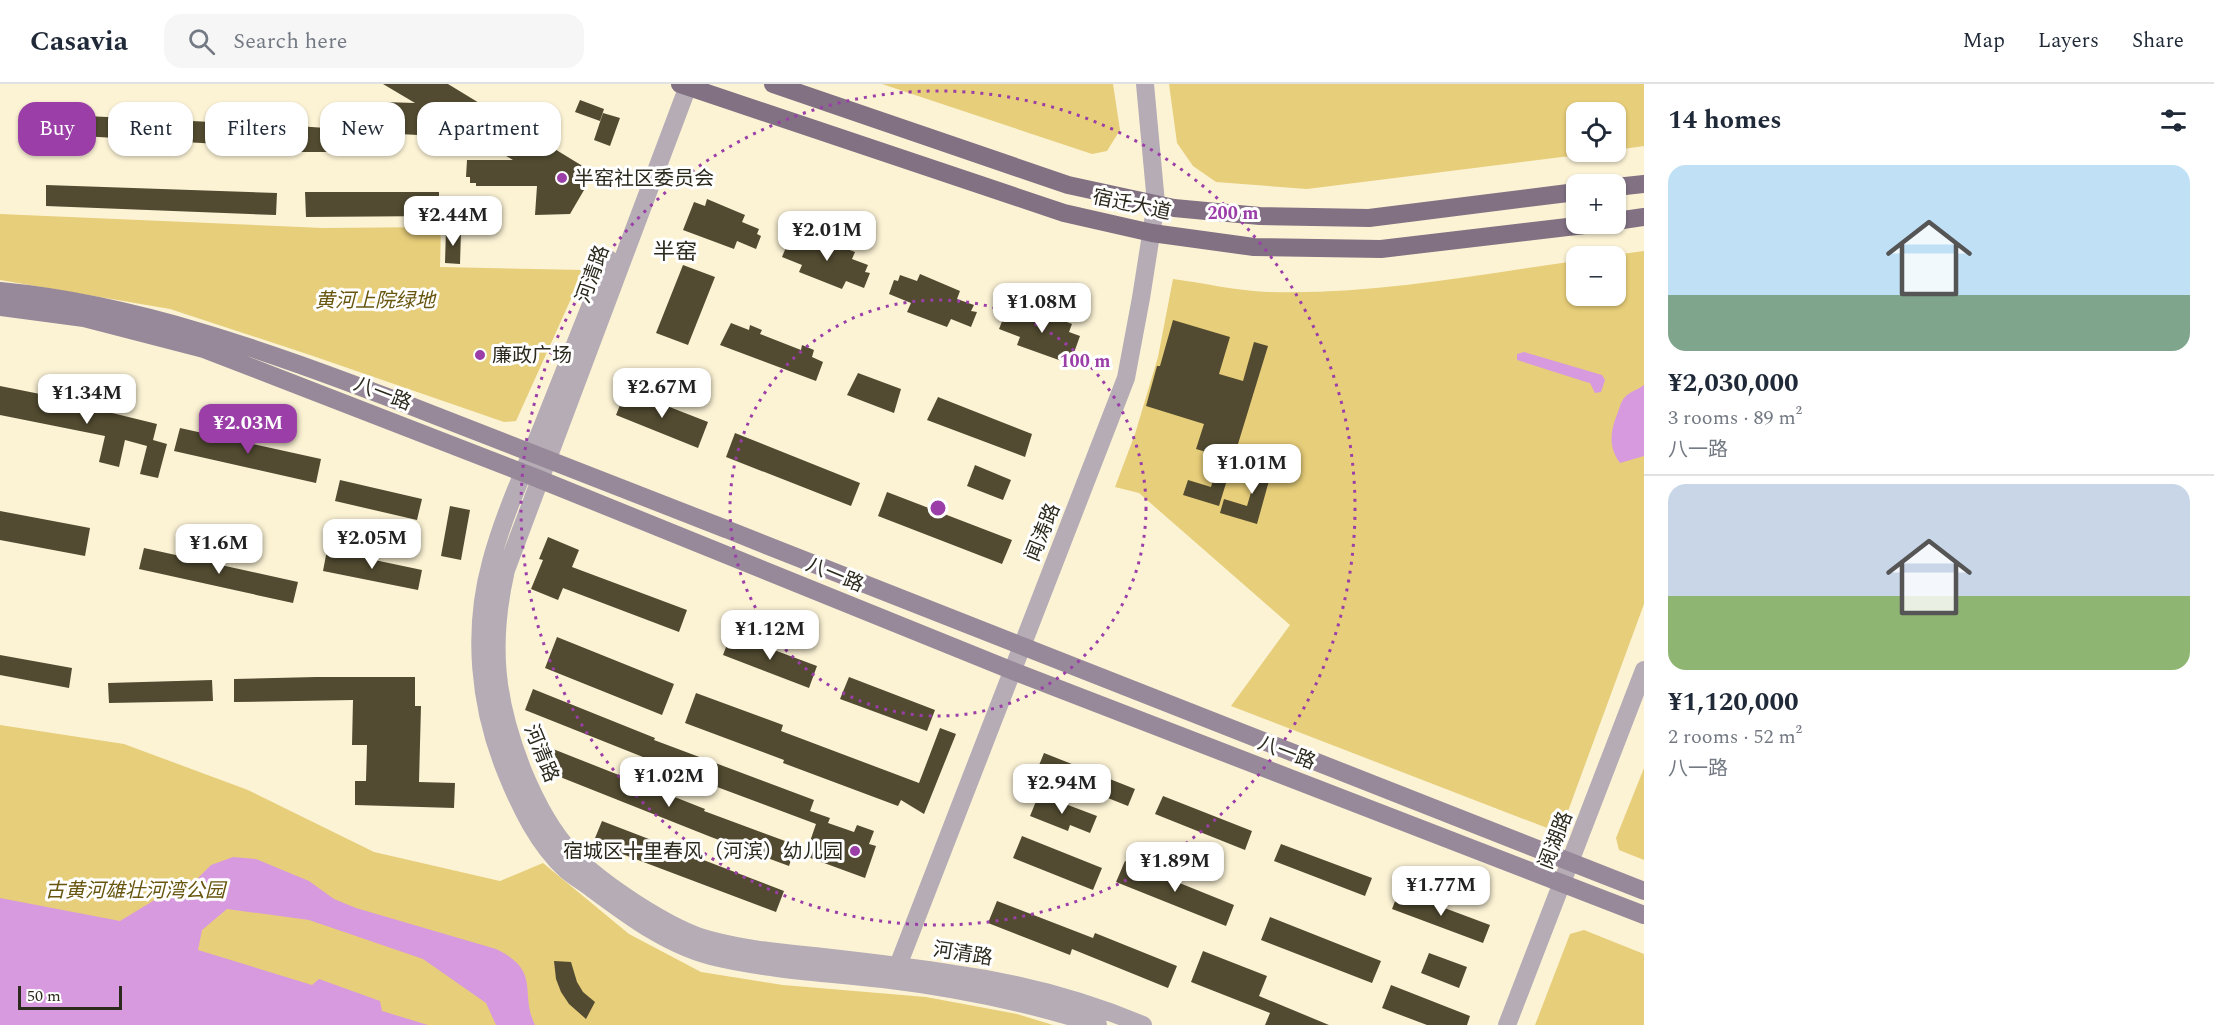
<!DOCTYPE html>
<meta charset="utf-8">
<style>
:root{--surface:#fff;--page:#f6f6f7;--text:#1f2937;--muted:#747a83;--line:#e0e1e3;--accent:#9b3ea8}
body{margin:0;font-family:Spectral,"Noto Sans SC",serif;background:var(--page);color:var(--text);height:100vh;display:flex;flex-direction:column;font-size:22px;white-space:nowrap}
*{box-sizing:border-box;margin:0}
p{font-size:20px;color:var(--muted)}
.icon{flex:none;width:33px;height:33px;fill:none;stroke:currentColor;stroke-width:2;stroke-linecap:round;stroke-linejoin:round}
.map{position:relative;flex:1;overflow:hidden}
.details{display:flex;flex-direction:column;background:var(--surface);width:570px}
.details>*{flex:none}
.hud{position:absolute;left:18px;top:18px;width:570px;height:54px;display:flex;gap:12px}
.buttons{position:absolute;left:1566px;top:18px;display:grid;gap:12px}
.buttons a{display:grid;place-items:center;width:60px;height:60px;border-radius:12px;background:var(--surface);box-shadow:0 2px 4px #0004;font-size:30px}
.scale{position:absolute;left:18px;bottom:15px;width:104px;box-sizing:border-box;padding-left:6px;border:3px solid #2c291d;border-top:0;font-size:16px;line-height:21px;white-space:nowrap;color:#2c291d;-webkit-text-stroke:4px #fff;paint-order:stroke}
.price{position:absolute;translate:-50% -51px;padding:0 14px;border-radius:12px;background:#fff;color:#222;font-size:20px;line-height:39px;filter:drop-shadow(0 2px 3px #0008)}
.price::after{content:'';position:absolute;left:50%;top:36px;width:18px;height:14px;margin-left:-9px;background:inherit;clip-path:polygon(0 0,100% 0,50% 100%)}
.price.on{background:var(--accent);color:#fff}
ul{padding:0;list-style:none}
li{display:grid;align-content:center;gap:12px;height:318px;padding:0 24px}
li+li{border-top:2px solid var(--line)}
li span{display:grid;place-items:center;height:186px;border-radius:18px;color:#555}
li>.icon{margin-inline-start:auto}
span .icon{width:108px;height:108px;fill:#fffc;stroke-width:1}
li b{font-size:26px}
h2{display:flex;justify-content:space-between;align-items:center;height:72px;padding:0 24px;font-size:26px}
.pill{padding:0 21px;border-radius:18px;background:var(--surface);box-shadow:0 2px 4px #0004;font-size:21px;line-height:54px}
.pill.on{background:var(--accent);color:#fff}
header{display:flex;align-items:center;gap:36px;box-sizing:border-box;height:84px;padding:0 30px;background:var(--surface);border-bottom:2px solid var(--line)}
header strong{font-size:28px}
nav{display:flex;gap:33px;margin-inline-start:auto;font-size:21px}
.search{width:420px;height:54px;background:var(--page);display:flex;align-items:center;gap:15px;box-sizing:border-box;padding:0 21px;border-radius:18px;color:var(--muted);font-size:22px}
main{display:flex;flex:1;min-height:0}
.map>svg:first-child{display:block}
.green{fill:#e7ce7a}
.water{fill:#d79adf}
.building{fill:#524b31}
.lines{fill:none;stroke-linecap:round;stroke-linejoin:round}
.tertiary{stroke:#b5acb6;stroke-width:18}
.secondary{stroke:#978999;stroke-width:18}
.primary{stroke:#817183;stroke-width:18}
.ring{fill:none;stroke:#9b3ea8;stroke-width:3;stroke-dasharray:3 6}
.poi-dot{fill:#9b3ea8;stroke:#fff;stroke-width:2}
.labels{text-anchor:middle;stroke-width:6;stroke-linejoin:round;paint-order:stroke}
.poi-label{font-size:20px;fill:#2c291d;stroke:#fff;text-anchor:start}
.street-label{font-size:20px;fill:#2c291d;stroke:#fff}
.park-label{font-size:20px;font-style:italic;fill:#68560f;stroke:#fff}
.quarter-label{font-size:22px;fill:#2c291d;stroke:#fff}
.centre{fill:#9b3ea8;stroke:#fff;stroke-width:3}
.ring-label{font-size:18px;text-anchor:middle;font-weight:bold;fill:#9b3ea8;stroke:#fff;stroke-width:6;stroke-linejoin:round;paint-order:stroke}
</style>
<header>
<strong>Casavia</strong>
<div class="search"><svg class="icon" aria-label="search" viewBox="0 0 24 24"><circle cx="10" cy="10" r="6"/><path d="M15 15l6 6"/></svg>Search here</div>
<nav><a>Map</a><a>Layers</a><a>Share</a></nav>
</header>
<main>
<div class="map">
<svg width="1644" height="941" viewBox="0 0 1644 941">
<rect width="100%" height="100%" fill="#fcf3d5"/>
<path class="green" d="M882 0H1113L1120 46 1107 67 1092 70Z
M1169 0H1644V62L1616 66V28H1576V68H1602L1307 105 1216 98 1193 82 1177 59Z
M0 130 323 144 441 143 440 183 584 186 516 337 504 338 313 272 170 225 0 196Z
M1644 167V520L1560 749 1231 622 1290 541 1139 409 1115 403 1135 350 1158 273 1173 195C1204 199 1237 207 1268 208 1372 211 1474 191 1576 177V212H1616V172H1607Z
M0 641 124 660 248 706 374 768 500 797 543 779 629 850 701 888 783 901 926 913 1017 930 1053 941H0Z
M1644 684V776L1619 766 1616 754Z
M1584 846 1644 870V941H1535L1570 850Z"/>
<path class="water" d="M1524 268 1602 291 1605 296 1601 308 1595 309 1590 299 1586 298 1517 276V270Z
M1644 301V372L1620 379C1608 363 1610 347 1618 328 1620 322 1622 315 1627 311 1632 307 1639 305 1644 301Z
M233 773 256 775 309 797 334 815 356 824 496 865C542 887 519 908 535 941H496L486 919 423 875 309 836 227 825 202 846 198 866 312 901 319 895 380 917 382 927 428 941H0V814L120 837 184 798 196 796 211 781Z"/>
<path class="building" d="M383 0H448L594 89 570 130 535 131 537 102H476V99H470V93H466L467 76H513L434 30 433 40H426V43H418V51L399 50V42H389V38H383L384 18 415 19Z
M580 16 604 25 600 37 575 28Z
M603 29 620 34 610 62 594 56Z
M65 31 254 40 253 62 64 51Z
M297 42 355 46V65H341V68H295V63H280L281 45H297Z
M46 101 277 109 276 131 46 122Z
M305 108H439V132L306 133Z
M707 115 745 131 742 138 759 145 757 150 761 152 756 165 737 157 734 165 683 146 694 118 705 122Z
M446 146H461L460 180 445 179Z
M796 152 811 158 813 152 855 168 852 175 868 181 865 188 870 189 864 204 846 197 842 205 799 188 802 181 782 173 789 156 793 158Z
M683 181 715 193 688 261 656 249Z
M920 190 960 207 957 215 974 221 971 227 977 228 971 243 951 235 947 243 907 228 911 219 889 210 894 196 898 197 900 191 917 197Z
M1011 224 1028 230 1030 224 1072 240 1069 248 1080 252 1070 280 1017 261 1020 253 999 245 1005 230 1008 231Z
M1173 236 1230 253 1219 290 1243 297 1254 258 1268 262 1219 422 1183 411 1188 396 1211 403 1220 372 1196 365 1204 340 1146 322 1157 282H1160Z
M731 239 749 246 750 241 762 246 760 250 801 266 802 261 814 266 812 273 823 278 816 297 720 261Z
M858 289 901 305 894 329 847 311Z
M0 302 105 323 104 327 157 340 153 356 167 360 158 394 140 390 147 362 125 356 119 383 99 378 105 352 0 331Z
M626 306 708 338 698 364 616 331Z
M938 313 1032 350 1025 373 927 336Z
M180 344 321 375 316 399 174 367Z
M735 349 860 399 851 422 726 373Z
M1262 371 1275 375 1257 440 1220 429 1224 415 1247 422Z
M975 381 1011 396 1003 416 967 402Z
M340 396 422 415 417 436 335 417Z
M887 408 1012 456 1002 480 878 432Z
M450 422 470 426 461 476 441 472Z
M0 427 90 444 85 472 0 456Z
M548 453 579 466 572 483 687 526 679 548 563 504 558 516 531 505 543 476 539 475Z
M144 464 298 498 293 519 139 485Z
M327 466 422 486 418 506 323 487Z
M731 550 817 582 809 604 723 571Z
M557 553 674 600 662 631 545 584Z
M0 571 72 584 69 604 0 591Z
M316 593H415V622H421L419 698 455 699 454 724 355 721V697H366L367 661H352L353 616 234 618V595Z
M849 593 935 626 927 647 840 615Z
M212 596 213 617 109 619 108 599Z
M533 605 655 654 654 656 814 716 810 727 830 734 828 739 854 748 857 741 874 747 869 760 876 762 865 794 805 772 816 740 658 681V679L525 626Z
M696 609 783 641 781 647 919 699 940 644 956 650 924 730 901 716 898 722 783 679 784 676 685 639Z
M553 665 705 725 704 727 796 761 789 782 711 753 545 687Z
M1044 669 1135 705 1128 722 1037 686Z
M1039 710 1097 732 1090 749 1070 741 1068 747 1030 732Z
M1163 712 1252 747 1245 766 1155 730Z
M602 737 784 807 776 828 593 759Z
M1022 752 1102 784 1093 806 1013 774Z
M1281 760 1372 794 1365 812 1274 777Z
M1125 777 1234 821 1226 842 1116 798Z
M1399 807 1490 841 1483 859 1392 825Z
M997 817 1093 854 1095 849 1177 882 1168 904 1072 865 1070 871 988 839Z
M1270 833 1381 877 1372 899 1261 856Z
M1203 867 1267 892 1259 912 1329 941H1265L1270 929 1191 898Z
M1429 869 1467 883 1459 904 1421 889Z
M554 877 571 878 577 898 583 908 595 918 586 935 569 920 561 908 556 895Z
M1391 901 1470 932 1467 941H1427L1382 924Z"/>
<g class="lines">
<path class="tertiary" d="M688 2 506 486C489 560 495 617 523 687 535 716 550 746 572 769 600 799 671 846 710 856 747 866 785 869 823 873 867 878 911 883 954 890 1019 899 1083 916 1143 941
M609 175C586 232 564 289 541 346 523 389 503 433 491 478 472 547 479 622 506 688 520 723 538 760 566 786 574 793 583 798 591 804 630 833 671 864 719 874 772 886 829 889 883 895 958 904 1027 918 1098 941
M894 892 1126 294 1141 214 1156 119 1145 0
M1507 941 1644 586"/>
<path class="secondary" d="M0 207C139 220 268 268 398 317 508 359 617 402 726 445 1031 568 1338 686 1644 807
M0 223 84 234 204 265 534 393 1013 587 1644 831"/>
<path class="primary" d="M680 0 1064 129 1152 149 1254 163 1381 165 1593 140
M773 0 1068 101 1174 124 1260 132 1369 134 1576 108
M1616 103 1644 100
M1616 137 1644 133"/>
</g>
<g class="ring">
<circle cx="938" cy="424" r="208"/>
<circle cx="938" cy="424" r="417"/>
</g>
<g class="poi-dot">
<circle cx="562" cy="94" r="6"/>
<circle cx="480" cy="271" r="6"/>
<circle cx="855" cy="767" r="6"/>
</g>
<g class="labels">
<g class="poi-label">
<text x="574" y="101">半窑社区委员会</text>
<text x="492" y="278">廉政广场</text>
<text x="843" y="774" text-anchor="end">宿城区十里春风（河滨）幼儿园</text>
</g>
<g class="street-label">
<text transform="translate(1132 120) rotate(12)" y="7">宿迁大道</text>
<text transform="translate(592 190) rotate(-70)" y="7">河清路</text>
<text transform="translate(383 309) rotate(21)" y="7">八一路</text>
<text transform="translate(1042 448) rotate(-68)" y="7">闻涛路</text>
<text transform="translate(835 490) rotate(22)" y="7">八一路</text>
<text transform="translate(1287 668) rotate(21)" y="7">八一路</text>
<text transform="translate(542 669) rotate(68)" y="7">河清路</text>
<text transform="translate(1555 756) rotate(-69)" y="7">阅湖路</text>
<text transform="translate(963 869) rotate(9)" y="7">河清路</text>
</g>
<g class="park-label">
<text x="375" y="223">黄河上院绿地</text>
<text x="135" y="813">古黄河雄壮河湾公园</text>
</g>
<g class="quarter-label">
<text x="675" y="175">半窑</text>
</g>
</g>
<circle cx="938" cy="424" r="9" class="centre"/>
<g class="ring-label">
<text x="1233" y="135">200 m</text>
<text x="1085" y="283">100 m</text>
</g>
</svg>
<div class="buttons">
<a><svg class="icon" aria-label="locate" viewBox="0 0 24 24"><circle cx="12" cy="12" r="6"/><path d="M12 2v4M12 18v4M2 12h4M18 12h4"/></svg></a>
<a>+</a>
<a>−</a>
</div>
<div class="scale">50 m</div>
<b class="price" style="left:453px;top:163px">¥2.44M</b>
<b class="price" style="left:827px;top:178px">¥2.01M</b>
<b class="price" style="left:1042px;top:250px">¥1.08M</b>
<b class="price" style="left:662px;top:335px">¥2.67M</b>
<b class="price" style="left:87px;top:341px">¥1.34M</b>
<b class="price on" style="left:248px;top:371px">¥2.03M</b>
<b class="price" style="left:1252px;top:411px">¥1.01M</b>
<b class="price" style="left:372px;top:486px">¥2.05M</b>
<b class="price" style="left:219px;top:491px">¥1.6M</b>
<b class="price" style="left:770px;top:577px">¥1.12M</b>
<b class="price" style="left:669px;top:724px">¥1.02M</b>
<b class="price" style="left:1062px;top:731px">¥2.94M</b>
<b class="price" style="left:1175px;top:809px">¥1.89M</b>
<b class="price" style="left:1441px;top:833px">¥1.77M</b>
<div class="hud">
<a class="pill on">Buy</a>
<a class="pill">Rent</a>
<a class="pill">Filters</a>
<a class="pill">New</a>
<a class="pill">Apartment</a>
</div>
</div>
<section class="details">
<h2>14 homes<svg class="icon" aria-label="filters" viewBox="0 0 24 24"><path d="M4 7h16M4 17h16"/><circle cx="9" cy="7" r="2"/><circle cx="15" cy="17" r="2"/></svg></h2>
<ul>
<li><span style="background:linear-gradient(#bfe0f5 70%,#7fa58c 0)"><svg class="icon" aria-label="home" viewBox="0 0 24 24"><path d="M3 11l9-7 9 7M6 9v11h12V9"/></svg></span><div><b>¥2,030,000</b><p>3 rooms · 89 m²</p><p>八一路</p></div></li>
<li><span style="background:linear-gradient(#c9d6e8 60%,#8fb573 0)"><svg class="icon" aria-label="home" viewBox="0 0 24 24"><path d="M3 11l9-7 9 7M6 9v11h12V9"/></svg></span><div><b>¥1,120,000</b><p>2 rooms · 52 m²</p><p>八一路</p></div></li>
</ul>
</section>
</main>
